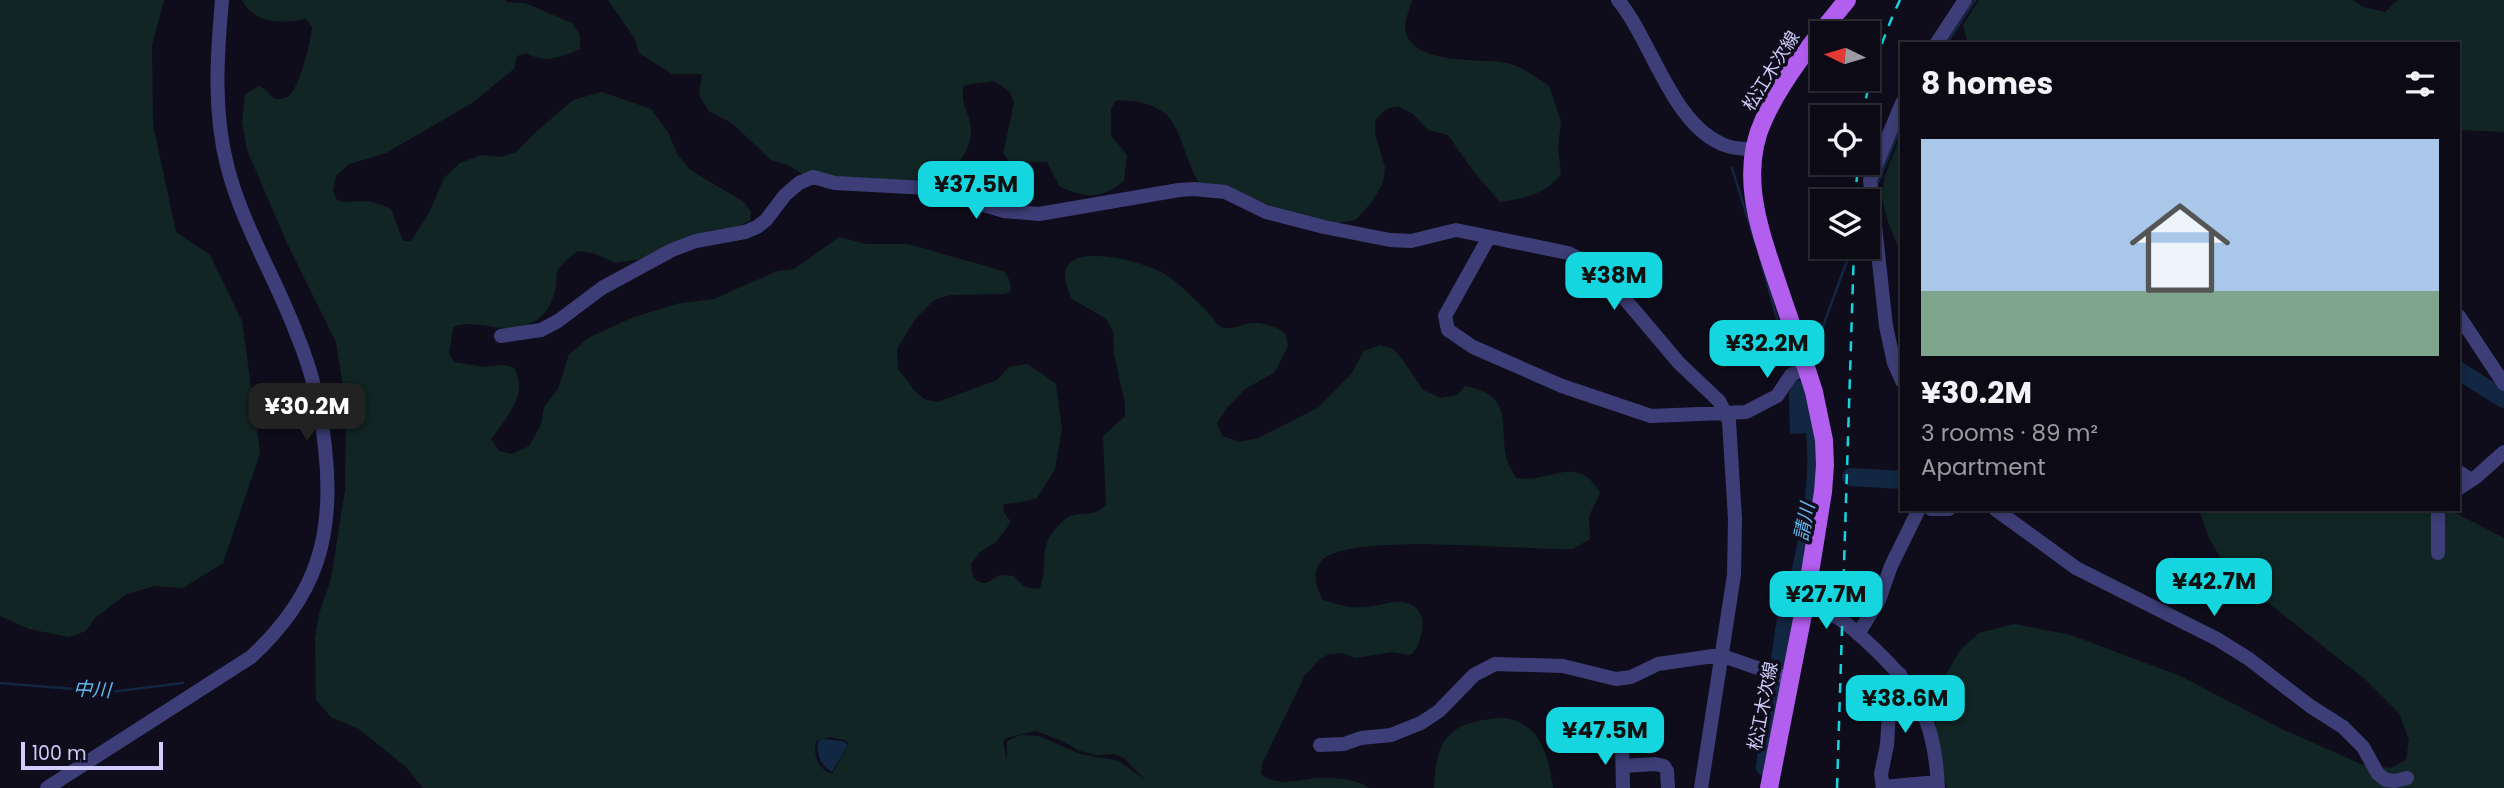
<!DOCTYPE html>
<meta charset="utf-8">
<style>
:root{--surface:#0b0a15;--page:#14131e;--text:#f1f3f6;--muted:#9a9aa0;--line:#2b2b34;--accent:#15d6df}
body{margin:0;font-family:Poppins,"Noto Sans JP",sans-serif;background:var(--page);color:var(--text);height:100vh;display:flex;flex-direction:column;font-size:26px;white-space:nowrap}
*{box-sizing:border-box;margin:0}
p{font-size:23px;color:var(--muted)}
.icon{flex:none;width:38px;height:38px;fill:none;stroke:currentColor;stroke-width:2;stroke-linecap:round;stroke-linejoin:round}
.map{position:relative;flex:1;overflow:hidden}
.panel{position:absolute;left:1900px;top:42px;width:560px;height:469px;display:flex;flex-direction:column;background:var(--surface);border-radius:0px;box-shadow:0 4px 10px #0003,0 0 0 2px var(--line)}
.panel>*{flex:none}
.needle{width:46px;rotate:275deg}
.tools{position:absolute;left:1810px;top:21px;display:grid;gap:14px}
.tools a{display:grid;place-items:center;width:70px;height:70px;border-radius:0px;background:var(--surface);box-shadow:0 4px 10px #0003,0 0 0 2px var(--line);font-size:35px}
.scale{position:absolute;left:21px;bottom:18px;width:142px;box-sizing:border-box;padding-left:7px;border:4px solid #d0cdfa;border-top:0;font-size:19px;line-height:24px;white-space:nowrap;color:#d0cdfa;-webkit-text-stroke:5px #0f0d1c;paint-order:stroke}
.price{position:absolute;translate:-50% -60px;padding:0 16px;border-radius:14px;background:var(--accent);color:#111;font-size:23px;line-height:46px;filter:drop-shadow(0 2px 4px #0008)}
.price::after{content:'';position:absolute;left:50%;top:42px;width:21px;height:16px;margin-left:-10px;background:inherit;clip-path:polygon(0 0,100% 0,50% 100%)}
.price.on{background:#222;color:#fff}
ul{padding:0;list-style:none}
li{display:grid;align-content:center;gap:14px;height:371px;padding:0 21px}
li span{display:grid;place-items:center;height:217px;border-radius:0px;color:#555}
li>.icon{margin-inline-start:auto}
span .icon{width:126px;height:126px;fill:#fffc;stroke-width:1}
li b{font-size:30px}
h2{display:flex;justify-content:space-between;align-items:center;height:84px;padding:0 21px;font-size:30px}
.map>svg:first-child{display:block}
.green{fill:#112624;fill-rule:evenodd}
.water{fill:#122741}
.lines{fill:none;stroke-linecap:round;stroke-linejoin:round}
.stream{stroke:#122741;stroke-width:2.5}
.river{stroke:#122741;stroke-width:18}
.minor{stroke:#3d3e77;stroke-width:14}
.major{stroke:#b25ff0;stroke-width:18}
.rail{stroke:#15d6df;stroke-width:2.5;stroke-dasharray:10 9;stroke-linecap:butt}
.labels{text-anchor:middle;stroke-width:7;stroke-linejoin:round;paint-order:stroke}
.street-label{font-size:18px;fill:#d0cdfa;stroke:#0f0d1c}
.water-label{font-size:19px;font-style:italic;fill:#65b8f0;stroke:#0f0d1c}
</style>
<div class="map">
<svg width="2504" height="788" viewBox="0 0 2504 788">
<rect width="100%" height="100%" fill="#0f0d1c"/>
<path class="green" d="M0 0H164L152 45 153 125 176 232 210 255 242 321 260 453 223 563 183 588 154 586 125 595 95 618 86 631 69 637 29 629 0 616Z
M242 0H506L507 2 525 3 572 23 580 35V49C562 57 544 64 526 53L517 56 514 69 472 103 386 153 349 164 336 176 333 191 337 200C346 204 352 201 361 201 372 201 381 204 391 209L403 241H411L429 213 444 178 460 163 481 155 500 157 515 153 535 133 573 100 602 92 651 109 668 132 677 154 690 170 744 202 751 212 750 220 738 227 710 231 640 259 616 263 593 253 578 251C570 256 563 262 558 270 555 275 557 280 556 286 554 298 548 312 538 319 507 340 478 316 453 327L449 354 454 362 485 367 504 365 514 368C529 393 506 419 491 439L499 451 512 454 529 446 541 425 544 407 558 389 569 354 590 337 634 317 680 303 714 299 777 271 794 269 839 237 867 244H908L1003 271C1009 278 1012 282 1010 292L1004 294 950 295 934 300 916 318 897 349 898 369 915 391 924 399 938 402 997 380 1009 367 1028 364 1056 384 1062 429 1055 469 1037 498 1022 502 1004 504 1003 511 1011 522 996 542 980 552 971 564 973 578C988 590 989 578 1001 575 1005 575 1010 576 1014 576 1022 586 1028 590 1040 588 1049 564 1037 547 1058 526 1062 522 1065 518 1071 516 1086 512 1094 517 1106 505L1103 436 1125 416V404L1114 354 1113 332 1106 319 1071 298C1068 289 1062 277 1067 267 1079 243 1152 264 1168 276 1180 285 1202 305 1212 317 1214 319 1215 323 1218 325 1228 334 1243 322 1255 323 1266 323 1275 327 1285 333L1288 346 1275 372 1245 389 1227 408 1217 423 1222 436 1240 442 1258 438 1319 407 1351 374 1364 351 1380 345 1393 349 1402 359 1423 390 1441 398 1457 395 1465 386C1517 396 1497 427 1508 463 1510 468 1514 474 1516 478 1551 484 1577 452 1600 493L1589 516 1590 539 1573 549C1526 551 1351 531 1322 560 1311 572 1316 587 1323 600 1336 604 1351 609 1366 607 1384 606 1403 594 1418 610 1423 616 1423 623 1422 631 1420 640 1418 649 1410 655L1391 652 1356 658 1341 653 1329 654 1320 659 1305 675 1262 764 1261 774C1278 788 1299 779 1320 778 1336 777 1355 779 1369 788H423L406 767 359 729 331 717 316 700 315 638 319 614 331 579 345 490 346 406 336 342 287 243 247 150 242 122 245 94 259 86 265 89 274 99C281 100 289 98 293 91 301 78 311 42 312 27L306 19C282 24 254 24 242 0ZM1035 731 1060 740 1080 751 1097 755 1114 754 1124 758 1145 780 1119 761 1080 754 1039 736 1020 735 1007 741V760L1003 743 1006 738ZM830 737 845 740 849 744 832 774C818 769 813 755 816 741Z
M608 0H1412C1410 8 1405 19 1405 26 1406 68 1487 57 1511 64 1524 68 1538 79 1549 86L1561 121 1558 148 1561 174C1545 195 1525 198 1500 202L1474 172 1448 135 1428 130 1413 114 1398 106 1386 109 1375 121V134L1385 167 1383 183 1371 203 1355 220 1337 223 1294 216 1238 192 1199 183C1173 135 1185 102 1117 100L1111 108V136L1127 155 1124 181C1099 200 1089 198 1060 187L1047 162H1020L1013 165 1003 154 1014 103 1010 92 994 81 964 85C959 104 969 110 971 128 973 153 947 178 932 195L860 187 827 189 788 165 771 160 733 124 709 111 699 95 702 74H672L639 53 635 39Z
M1979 0H2353L2363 7 2385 12 2398 0H2504V132L2459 130V44H1968L1963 25Z
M1902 131V305L1899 249 1888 222 1881 195 1885 176Z
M2199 509H2448L2504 538V788H1947L1937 747 1935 713 1940 684 1961 649 1979 633 2014 624 2071 635 2180 676 2282 729 2361 764 2391 768 2406 760 2409 740 2399 713 2366 680 2253 591 2225 566 2208 536Z
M1504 718C1541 723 1548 755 1553 788H1434C1436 735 1452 721 1504 718Z"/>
<path class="water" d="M1794 379 1802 382C1810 410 1818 438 1818 467 1818 511 1802 568 1793 611L1782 609C1796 551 1812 493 1806 433L1790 434 1789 393Z
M823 739 843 741 848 745 832 772C820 765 816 755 818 741Z"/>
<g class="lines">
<path class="stream" d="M1946 44 1975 0
M1732 168 1755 242
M1877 185 1902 124
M1760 258 1791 368
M1815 348 1852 247
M0 683 110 692 183 683"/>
<path class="river" d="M2459 371 2504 399
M1851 477 1902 480
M1765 767 1784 631 1792 587"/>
<path class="minor" d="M1618 0C1653 42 1672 127 1727 146 1736 149 1745 149 1754 149
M1936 44 1965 0
M1902 103 1870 180 1886 326 1894 363 1902 381
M1489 237 1445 316 1448 330 1473 347 1562 386 1651 416 1746 412 1777 396 1791 375 1806 368
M2459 316 2504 384
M501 336 541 330 558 321 602 288 672 250 696 241 745 232 757 227 766 220 785 195 799 183 813 177 835 183 927 188 1004 211 1039 214 1179 190 1194 189 1225 192 1266 212 1324 227 1390 240 1411 241 1456 230 1568 253 1584 261 1613 285 1679 363 1719 401 1729 421 1735 519 1734 575 1701 788
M2459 472 2471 480
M2459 488 2476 477 2504 452
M1931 509H1949
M1995 509 2076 568 2217 639 2249 659 2310 706 2343 727 2363 747 2378 774 2386 780 2395 781 2407 778
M2438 553V509
M1805 604C1828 608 1847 623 1864 639 1916 686 1935 717 1938 788
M1858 634 1879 600 1891 566 1919 509
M1320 745 1344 744 1361 738 1391 735 1421 723 1439 711 1474 675 1495 664 1563 666 1616 679 1631 677 1658 664 1720 655 1789 679
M1622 745 1623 788
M1623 766 1655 764 1664 766 1667 771 1668 788
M1883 787 1937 782
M47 788 251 657C317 596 335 536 325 448 321 409 312 371 297 335 276 279 243 226 228 169 213 114 217 56 222 0
M1883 788 1881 774 1887 745 1890 695 1891 687 1900 674"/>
<path class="major" d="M1769 788 1805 604 1823 492 1825 465 1824 440 1814 392C1803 356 1790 321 1778 285 1760 231 1738 174 1764 119 1784 75 1817 37 1847 0"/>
<path class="rail" d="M1862 117C1870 76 1882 38 1900 0
M1855 201 1858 163
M1837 788 1854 247"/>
</g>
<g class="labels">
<g class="street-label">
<text transform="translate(1771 71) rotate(-58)" y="6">松江木次線</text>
<text transform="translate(1763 706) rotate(-79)" y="6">松江木次線</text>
</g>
<g class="water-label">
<text transform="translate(1804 522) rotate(-79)" y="7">請川</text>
<text transform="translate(92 689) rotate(3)" y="7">中川</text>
</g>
</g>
</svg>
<div class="tools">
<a><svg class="needle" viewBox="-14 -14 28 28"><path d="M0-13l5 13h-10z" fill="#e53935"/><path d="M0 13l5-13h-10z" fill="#9a9aa0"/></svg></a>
<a><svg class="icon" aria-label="locate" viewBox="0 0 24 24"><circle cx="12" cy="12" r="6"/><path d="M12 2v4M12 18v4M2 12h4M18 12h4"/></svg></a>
<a><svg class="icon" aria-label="layers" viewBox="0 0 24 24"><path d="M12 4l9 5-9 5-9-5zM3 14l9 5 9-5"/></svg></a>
</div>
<div class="scale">100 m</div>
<b class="price" style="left:976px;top:221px">¥37.5M</b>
<b class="price" style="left:1614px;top:312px">¥38M</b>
<b class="price" style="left:1767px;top:380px">¥32.2M</b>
<b class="price on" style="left:307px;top:443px">¥30.2M</b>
<b class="price" style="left:2214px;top:618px">¥42.7M</b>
<b class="price" style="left:1826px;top:631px">¥27.7M</b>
<b class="price" style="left:1905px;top:735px">¥38.6M</b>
<b class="price" style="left:1605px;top:767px">¥47.5M</b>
<section class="panel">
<h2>8 homes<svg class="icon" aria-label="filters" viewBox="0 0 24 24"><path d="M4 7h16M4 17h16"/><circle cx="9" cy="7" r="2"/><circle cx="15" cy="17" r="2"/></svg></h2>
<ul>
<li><span style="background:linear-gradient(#a9c7e8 70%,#7fa58c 0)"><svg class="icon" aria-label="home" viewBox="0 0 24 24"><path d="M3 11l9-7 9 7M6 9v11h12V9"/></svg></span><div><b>¥30.2M</b><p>3 rooms · 89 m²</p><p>Apartment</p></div></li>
</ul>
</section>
</div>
